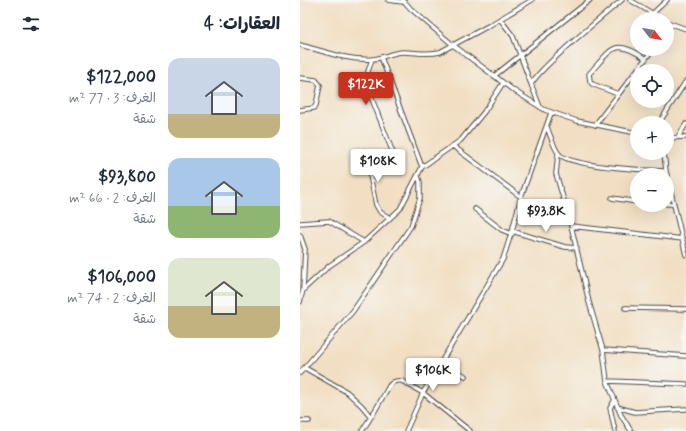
<!DOCTYPE html>
<html lang="ar">
<meta charset="utf-8">
<style>
:root{--surface:#fff;--page:#f6f6f7;--text:#1f2937;--muted:#747a83;--accent:#c8321e}
body{margin:0;font-family:Mynerve,"Playpen Sans Arabic",sans-serif;background:var(--page);color:var(--text);direction:rtl;height:100vh;display:flex;flex-direction:column;font-size:15px;white-space:nowrap}
*{box-sizing:border-box;margin:0}
p{font-size:13px;color:var(--muted)}
.icon{flex:none;width:22px;height:22px;fill:none;stroke:currentColor;stroke-width:2;stroke-linecap:round;stroke-linejoin:round}
.map{position:relative;flex:1;overflow:hidden;direction:ltr}
.sheet{display:flex;flex-direction:column;background:var(--surface);width:300px}
.sheet>*{flex:none}
.needle{width:26px;rotate:121deg}
.fabs{position:absolute;left:330px;top:12px;display:grid;gap:8px}
.fabs a{display:grid;place-items:center;width:44px;height:44px;border-radius:50%;background:var(--surface);box-shadow:0 4px 16px #0002;font-size:20px}
.price{position:absolute;translate:-50% -34px;padding:0 9px;border-radius:4px;background:#fff;color:#222;font-size:13px;line-height:26px;filter:drop-shadow(0 1px 2px #0008)}
.price::after{content:'';position:absolute;left:50%;top:24px;width:12px;height:9px;margin-left:-6px;background:inherit;clip-path:polygon(0 0,100% 0,50% 100%)}
.price.current{background:var(--accent);color:#fff}
ul{padding:0;list-style:none}
li{display:flex;align-items:center;gap:12px;height:100px;padding:0 20px}
li span{display:grid;place-items:center;flex:none;width:112px;height:80px;border-radius:12px;color:#555}
li>.icon{margin-inline-start:auto}
span .icon{width:48px;height:48px;fill:#fffc;stroke-width:1}
li b{font-size:17px}
h2{display:flex;justify-content:space-between;align-items:center;height:48px;padding:0 20px;font-size:17px}
main{display:flex;flex:1;min-height:0}
.map>svg:first-child{display:block}
.lines{fill:none;stroke-linecap:round;stroke-linejoin:round}
.street-casing{stroke:#494642;stroke-width:5.5}
.street{stroke:#fff;stroke-width:3.5}
</style>
<main>
<div class="map">
<svg width="386" height="431" viewBox="0 0 386 431">
<rect width="100%" height="100%" fill="#f6f6f2"/>
<filter id="ink" filterUnits="userSpaceOnUse"><feTurbulence type="fractalNoise" baseFrequency=".025" numOctaves="2"/><feDisplacementMap in="SourceGraphic" scale="8" xChannelSelector="R" yChannelSelector="G"/><feConvolveMatrix kernelMatrix="1 2 1 2 8 2 1 2 1" color-interpolation-filters="sRGB"/></filter>
<filter id="wash" filterUnits="userSpaceOnUse"><feTurbulence type="fractalNoise" baseFrequency=".012" numOctaves="4" result="noise"/><feDisplacementMap in="SourceGraphic" scale="16" xChannelSelector="R" yChannelSelector="G"/><feGaussianBlur stdDeviation="0.9" result="paint"/><feColorMatrix in="noise" values="0 0 0 0 0 0 0 0 0 0 0 0 0 0 0 0 0 1.4 0 .05"/><feComposite in="paint" operator="in"/></filter>
<g filter="url(#wash)">
<rect width="100%" height="100%" fill="#f2dfc3"/>
</g>
<g filter="url(#ink)">
<g class="lines">
<g class="street-casing">
<path id="street" d="M88 0 103 2
M103 0 111 9 153 45 213 90 245 110 277 121 337 133
M330 0 362 19
M352 14 367 0
M200 19 213 36 231 84
M367 22 386 29
M367 31 372 24
M0 45C24 51 47 61 73 59 83 58 93 52 103 52 116 52 127 55 140 52L190 25 232 0
M81 57 122 167 161 140 184 112 203 83
M72 59 65 81 93 153
M194 76 290 0
M0 78 16 80 20 85 16 105 14 108 0 110
M318 94 292 84 290 81 289 74C312 49 314 37 346 59
M240 107 231 84C241 69 255 58 268 46 286 30 304 15 322 0
M359 123 386 81
M295 125 353 49
M247 127C250 134 254 150 260 155 275 167 344 170 366 171
M378 137 386 124
M367 138 386 137
M153 146 221 197
M65 151 76 205 80 212 90 218
M364 153 366 171 386 255
M258 154 256 174 270 221 289 302 303 350 307 381 321 415 331 431
M312 198 337 202
M367 204H374
M175 209 202 230 212 234
M0 223 29 221 64 242
M271 226 383 239
M212 231 265 247 277 248
M0 235 5 249 3 290
M0 302 3 290 29 266 64 242 100 209 122 167
M325 308 386 309
M303 350 386 356
M143 359 153 368 165 376
M5 368 47 392 62 406 71 417
M0 373 53 311 111 226 120 198V182L118 176
M307 381 386 384
M314 401 310 408 315 431
M317 407 335 412 386 409
M0 421H9
M62 431 76 409 89 386C92 382 97 380 102 381L123 393 170 431
M106 431 123 393 143 359 203 259 212 231 221 197 251 113"/>
</g>
<use href="#street" class="street"/>
</g>
</g>
</svg>
<div class="fabs">
<a><svg class="needle" viewBox="-14 -14 28 28"><path d="M0-13l5 13h-10z" fill="#e53935"/><path d="M0 13l5-13h-10z" fill="#747a83"/></svg></a>
<a><svg class="icon" aria-label="locate" viewBox="0 0 24 24"><circle cx="12" cy="12" r="6"/><path d="M12 2v4M12 18v4M2 12h4M18 12h4"/></svg></a>
<a>+</a>
<a>−</a>
</div>
<b class="price current" style="left:66px;top:106px">$122K</b>
<b class="price" style="left:78px;top:183px">$108K</b>
<b class="price" style="left:246px;top:233px">$93.8K</b>
<b class="price" style="left:133px;top:392px">$106K</b>
</div>
<section class="sheet">
<h2>العقارات: 4<svg class="icon" aria-label="filters" viewBox="0 0 24 24"><path d="M4 7h16M4 17h16"/><circle cx="9" cy="7" r="2"/><circle cx="15" cy="17" r="2"/></svg></h2>
<ul>
<li><span style="background:linear-gradient(#c9d6e8 70%,#c2b280 0)"><svg class="icon" aria-label="home" viewBox="0 0 24 24"><path d="M3 11l9-7 9 7M6 9v11h12V9"/></svg></span><div><b>$122,000</b><p>الغرف: 3 · 77 m²</p><p>شقة</p></div></li>
<li><span style="background:linear-gradient(#a9c7e8 60%,#8fb573 0)"><svg class="icon" aria-label="home" viewBox="0 0 24 24"><path d="M3 11l9-7 9 7M6 9v11h12V9"/></svg></span><div><b>$93,800</b><p>الغرف: 2 · 66 m²</p><p>شقة</p></div></li>
<li><span style="background:linear-gradient(#dfe7d0 60%,#c2b280 0)"><svg class="icon" aria-label="home" viewBox="0 0 24 24"><path d="M3 11l9-7 9 7M6 9v11h12V9"/></svg></span><div><b>$106,000</b><p>الغرف: 2 · 74 m²</p><p>شقة</p></div></li>
</ul>
</section>
</main>
